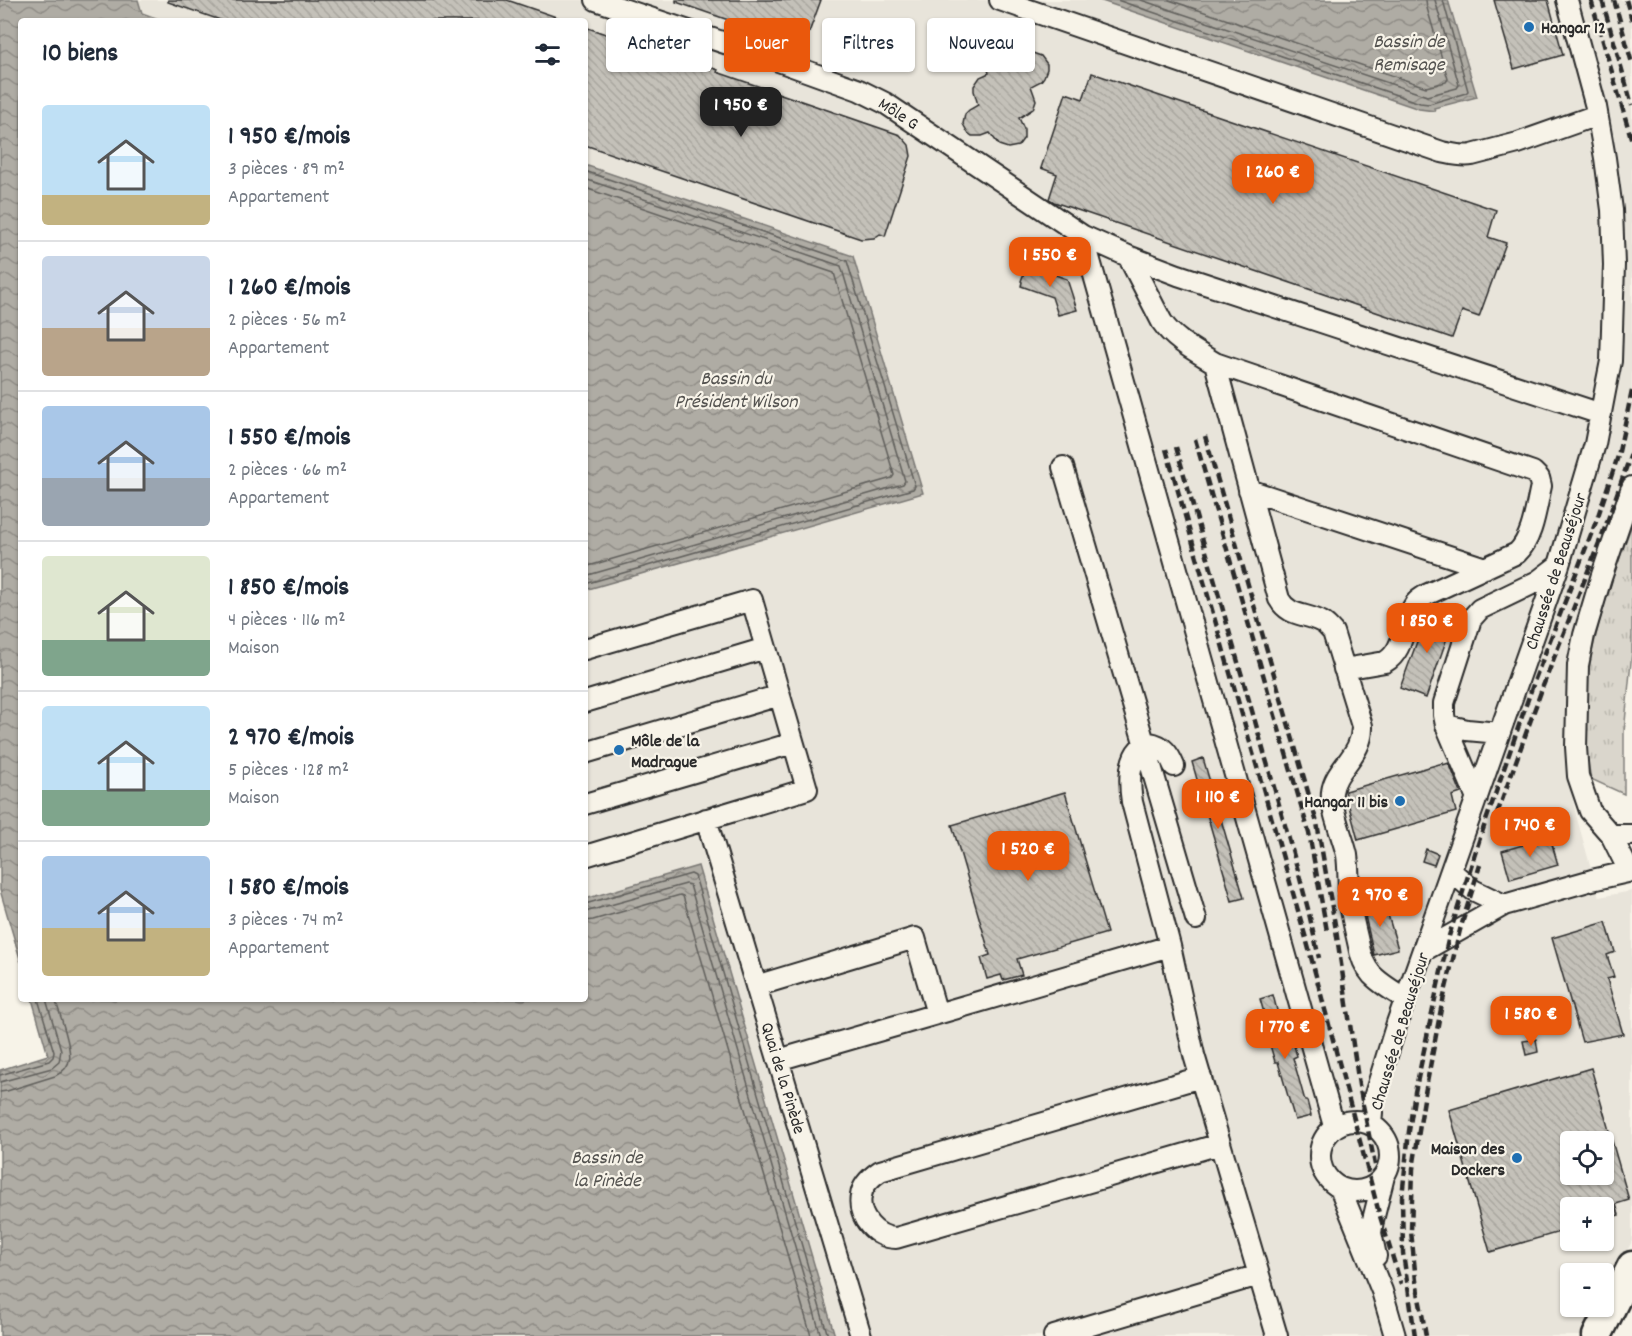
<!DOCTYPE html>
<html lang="fr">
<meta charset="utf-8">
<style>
:root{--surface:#fff;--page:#f2f2f3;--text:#1f2937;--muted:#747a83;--line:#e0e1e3;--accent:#ea580c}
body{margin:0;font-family:Dekko,sans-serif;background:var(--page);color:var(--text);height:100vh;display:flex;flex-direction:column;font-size:22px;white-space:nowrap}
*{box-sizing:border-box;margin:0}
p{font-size:20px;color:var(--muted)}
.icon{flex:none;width:33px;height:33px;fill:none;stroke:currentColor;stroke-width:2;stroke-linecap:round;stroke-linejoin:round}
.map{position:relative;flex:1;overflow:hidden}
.drawer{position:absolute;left:18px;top:18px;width:570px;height:984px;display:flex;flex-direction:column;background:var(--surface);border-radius:6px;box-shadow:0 2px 4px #0004}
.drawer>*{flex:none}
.guide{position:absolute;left:606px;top:18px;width:570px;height:54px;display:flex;gap:12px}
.tools{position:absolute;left:1560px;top:1131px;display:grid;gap:12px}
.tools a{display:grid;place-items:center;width:54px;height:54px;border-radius:6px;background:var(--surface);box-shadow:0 2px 4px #0004;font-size:30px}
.price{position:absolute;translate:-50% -51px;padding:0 14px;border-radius:12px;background:var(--accent);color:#fff;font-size:20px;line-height:39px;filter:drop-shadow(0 2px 3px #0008)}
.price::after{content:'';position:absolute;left:50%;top:36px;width:18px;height:14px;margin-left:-9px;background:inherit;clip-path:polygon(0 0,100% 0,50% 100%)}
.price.active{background:#222;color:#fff}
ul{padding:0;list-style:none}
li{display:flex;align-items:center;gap:18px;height:150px;padding:0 24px}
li+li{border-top:2px solid var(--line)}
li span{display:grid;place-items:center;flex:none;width:168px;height:120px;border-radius:6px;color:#555}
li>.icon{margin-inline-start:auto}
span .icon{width:72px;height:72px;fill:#fffc;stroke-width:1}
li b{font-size:26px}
h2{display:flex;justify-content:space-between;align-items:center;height:72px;padding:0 24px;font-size:26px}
.chip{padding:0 21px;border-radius:6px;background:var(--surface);box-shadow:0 2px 4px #0004;font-size:21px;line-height:54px}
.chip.active{background:var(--accent);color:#fff}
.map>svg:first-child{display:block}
.built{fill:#e8e4da;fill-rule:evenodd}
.grass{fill:url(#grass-tufts);stroke:#82807c;stroke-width:1.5}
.water{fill:url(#water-waves);stroke:#7a7874;stroke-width:1.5}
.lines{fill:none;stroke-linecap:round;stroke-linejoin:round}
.shore{stroke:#605f5b;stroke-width:1.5}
.building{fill:url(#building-back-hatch);stroke:#2b2b2b;stroke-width:1.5;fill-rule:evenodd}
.minor-casing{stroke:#2b2b2b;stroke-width:24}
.highway-casing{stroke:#2b2b2b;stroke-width:33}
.minor{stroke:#f7f3e8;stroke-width:20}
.highway{stroke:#f7f3e8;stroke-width:28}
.rail{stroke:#2b2b2b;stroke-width:4.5;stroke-dasharray:9 4.5;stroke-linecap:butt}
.poi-dot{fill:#1f6fb2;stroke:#f7f3e8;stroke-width:2}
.labels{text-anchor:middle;stroke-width:4.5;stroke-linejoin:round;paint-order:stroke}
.poi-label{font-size:18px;font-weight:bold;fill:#2b2b2b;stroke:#f7f3e8;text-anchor:start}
.street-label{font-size:18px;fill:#2b2b2b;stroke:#f7f3e8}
.water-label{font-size:20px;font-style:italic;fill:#53524f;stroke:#f7f3e8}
</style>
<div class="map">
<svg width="1632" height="1336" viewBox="0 0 1632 1336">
<defs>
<pattern id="grass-tufts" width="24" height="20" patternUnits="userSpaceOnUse" patternTransform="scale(1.5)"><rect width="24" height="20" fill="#dad6cc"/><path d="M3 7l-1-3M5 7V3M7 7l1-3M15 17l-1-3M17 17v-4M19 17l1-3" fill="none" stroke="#bbb8af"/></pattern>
<pattern id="water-waves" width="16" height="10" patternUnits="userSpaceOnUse" patternTransform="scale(1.5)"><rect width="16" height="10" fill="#afaca4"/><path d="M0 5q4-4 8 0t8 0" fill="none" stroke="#8f8c86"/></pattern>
<pattern id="building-back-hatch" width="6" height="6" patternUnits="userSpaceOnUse" patternTransform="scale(1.5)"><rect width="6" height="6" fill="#c4c1b9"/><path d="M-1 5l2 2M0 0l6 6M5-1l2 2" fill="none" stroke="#a9a69f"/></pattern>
</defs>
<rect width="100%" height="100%" fill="#f7f3e8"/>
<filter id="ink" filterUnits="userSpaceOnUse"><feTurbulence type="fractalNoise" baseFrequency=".0167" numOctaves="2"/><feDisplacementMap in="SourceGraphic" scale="12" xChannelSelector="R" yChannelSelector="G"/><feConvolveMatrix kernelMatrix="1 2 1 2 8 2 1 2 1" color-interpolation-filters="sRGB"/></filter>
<g filter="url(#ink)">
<path class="built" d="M138 0H1099L1419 109 1434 111V108L1476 97 1448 0H1632V464L1614 514 1570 663 1565 716 1566 767 1576 815 1599 897 1632 891V1241L1604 1297V1274H1570V1306L1599 1307 1584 1336H835L698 866 585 899V590L923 492 853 256 585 164V21H164L142 13ZM1570 1142H1604V1174H1570ZM1570 1208H1604V1240H1570Z"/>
<path class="grass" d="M1632 524V652L1624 732V794L1591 779C1572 686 1601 610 1632 524Z"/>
<path class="water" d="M0 0H138L142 13 164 21H21V962L0 890Z
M1099 0H1448L1477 97 1434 108 1435 111 1419 109Z
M585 165 853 256 923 493 585 590Z
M698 866 835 1336H0V1070L48 1055 32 999H585V899Z"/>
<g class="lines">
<path class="shore" d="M1117 0 1420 103 1429 104 1466 93 1468 91 1443 0
M1141 0 1427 96 1457 88 1459 85 1435 0
M1169 0 1426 87 1446 82 1448 79 1427 8 1426 0
M585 171 847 261 915 486 913 489 585 584
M585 179 841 266 905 481 903 484 585 576
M585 188 834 273 894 475 892 478 585 567
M585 904 691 874 695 876 828 1336
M585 912 686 884 690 885 821 1336
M585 921 593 920 680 895 683 896 811 1336
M0 1075 49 1061 53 1057 54 1052 38 999
M0 1082 52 1068 59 1062 61 1050 46 999
M0 1092 7 1091 55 1076C76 1066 70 1050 65 1031 62 1020 59 1010 55 999"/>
</g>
<path class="building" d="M168 0H507L562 19 561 21H223L168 2Z
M676 0H821L804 46 676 2Z
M1494 0H1548L1563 55 1514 69Z
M585 27 694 64 695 62 718 70 717 72 900 135 909 145 911 156 885 236 880 234 874 238 861 239 585 145Z
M1000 43 1009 46 1017 60 1033 53 1041 56 1047 64V69L1044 77 1041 81 1031 86 1036 100 1033 109 1019 118 1024 129V138L1018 146 1008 148 999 145 990 133 982 136H972L968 133 963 124 965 114 969 110 978 105 974 91V86L980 77 989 73 985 60 987 50 990 46Z
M1092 73 1496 210 1488 237 1506 243 1479 317 1462 311 1452 338 1054 202 1049 199 1057 174 1041 168 1066 93 1083 99Z
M1027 265 1067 279 1077 310 1058 315 1052 297 1021 286 1022 282 1021 281Z
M1429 609 1454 618 1426 698 1400 688Z
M1203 758 1244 898 1232 901 1192 762Z
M1443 763V765L1449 763 1461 793 1452 796 1456 812 1358 840 1345 791Z
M1065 792 1107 933 1017 959 1022 975 1003 980 1001 975 987 979 981 958 990 955 952 825Z
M1550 837 1558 865 1510 879 1502 851Z
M1426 849 1438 854 1434 865 1422 861Z
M1384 901 1398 949 1374 955 1363 907Z
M1606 922 1615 952 1607 955 1614 977 1607 979 1623 1034 1582 1042 1552 938Z
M1273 995 1285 1041 1292 1039 1297 1056 1293 1058 1305 1101H1307L1311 1116 1295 1120 1278 1062H1275L1270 1045 1273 1044 1260 999Z
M1536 1039 1538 1052 1526 1055 1523 1041Z
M1591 1068 1629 1200 1616 1204 1619 1215 1604 1219V1208H1570V1229L1490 1252 1449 1110ZM1570 1142H1604V1174H1570Z"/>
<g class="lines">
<g class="minor-casing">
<path id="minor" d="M596 0 773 59 859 90 885 103 1083 236 1128 256 1178 275 1601 414
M1000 0 1442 152C1452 154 1462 157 1472 155L1518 143 1597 115
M1083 236 1334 1126
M1128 256 1162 322C1175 341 1196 351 1215 363
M1063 467 1196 919
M1249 490 1485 568
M585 649 752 600 807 789 585 856
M1344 669 1385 662C1405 651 1403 621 1415 604 1417 600 1422 598 1426 595L1517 553C1533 538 1536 507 1541 486L1539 478 1533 472 1215 363 1279 599C1289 617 1306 613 1322 622 1326 624 1329 628 1333 632L1362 726C1363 755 1335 768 1332 792 1330 809 1343 837 1347 855 1349 870 1348 886 1350 901 1351 915 1355 928 1358 942 1360 954 1363 965 1372 975 1382 985 1394 992 1406 999
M585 702 766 648
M1446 725 1467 730 1499 733
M585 753 780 695
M1174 766C1169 754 1163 745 1149 743 1127 751 1129 782 1132 802L1170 946 1194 1055 1277 1336
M1477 798 1446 725 1444 715V703L1471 619 1480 609 1538 581 1559 565
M585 804 793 743
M706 819 861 1336
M1611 835H1632
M1451 871 1473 890 1504 905
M1629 871 1611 835 1590 811 1578 776 1576 747 1578 665 1584 635 1601 578 1632 487
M1423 951 1504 905 1592 880 1632 871
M756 986 915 938 937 1014 1170 946
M778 1060 937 1014
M1201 1077 880 1171C871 1177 862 1185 861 1196 857 1217 876 1238 896 1238L1220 1144
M1320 1156a35 35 0 1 1 70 0a35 35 0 1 1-70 0Z
M1371 1124 1373 1101 1397 1023 1559 565 1595 444 1607 381 1611 361 1614 265 1612 210 1605 158 1596 107 1567 0
M1340 1188 1382 1291 1395 1336
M1376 1256 1371 1233 1373 1220 1384 1176
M1054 1336 1259 1275"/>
</g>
<g class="highway-casing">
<path id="highway" d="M1597 1336 1632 1266"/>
</g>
<use href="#minor" class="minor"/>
<use href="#highway" class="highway"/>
<path class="rail" d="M1591 0 1632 141
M1602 0 1632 105
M1614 0 1632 63
M1626 0 1632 20
M1205 436 1317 823 1336 930 1359 1085 1375 1165
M1195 439 1309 833 1327 931
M1176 447 1297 867 1308 909 1319 958
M1166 449 1307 942 1379 1213 1401 1284
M1497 814 1543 686 1606 525 1632 451
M1415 1336 1403 1253 1402 1197 1409 1131 1415 1092 1438 985 1449 936 1479 841 1535 679 1597 519 1618 456 1632 391
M1426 1336 1416 1281 1411 1231 1413 1169 1425 1093 1441 1009 1460 930 1480 865"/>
</g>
</g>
<g class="poi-dot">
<circle cx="1529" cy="27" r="6"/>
<circle cx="619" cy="750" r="6"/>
<circle cx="1400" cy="801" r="6"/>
<circle cx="1517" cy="1158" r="6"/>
</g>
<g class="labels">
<g class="poi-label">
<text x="1541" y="33">Hangar 12</text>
<text x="631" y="746">Môle de la<tspan x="631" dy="21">Madrague</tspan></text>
<text x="1388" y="807" text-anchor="end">Hangar 11 bis</text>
<text x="1505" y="1154" text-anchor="end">Maison des<tspan x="1505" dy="21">Dockers</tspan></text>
</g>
<g class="street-label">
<text transform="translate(899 113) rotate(33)" y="6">Môle G</text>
<text transform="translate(1555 571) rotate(-72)" y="6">Chaussée de Beauséjour</text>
<text transform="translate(1399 1031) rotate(-73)" y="6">Chaussée de Beauséjour</text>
<text transform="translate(784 1078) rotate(73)" y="6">Quai de la Pinède</text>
</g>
<g class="water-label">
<text x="1409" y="47">Bassin de<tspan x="1409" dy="23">Remisage</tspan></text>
<text x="736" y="384">Bassin du<tspan x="736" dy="23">Président Wilson</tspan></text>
<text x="607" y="1163">Bassin de<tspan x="607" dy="23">la Pinède</tspan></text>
</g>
</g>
</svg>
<div class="tools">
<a><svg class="icon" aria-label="locate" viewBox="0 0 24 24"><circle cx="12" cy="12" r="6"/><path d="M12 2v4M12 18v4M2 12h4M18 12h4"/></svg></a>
<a>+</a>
<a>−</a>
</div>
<b class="price active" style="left:741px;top:138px">1 950 €</b>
<b class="price" style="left:1273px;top:205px">1 260 €</b>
<b class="price" style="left:1050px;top:288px">1 550 €</b>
<b class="price" style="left:1427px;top:654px">1 850 €</b>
<b class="price" style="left:1218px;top:830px">1 110 €</b>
<b class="price" style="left:1530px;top:858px">1 740 €</b>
<b class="price" style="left:1028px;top:882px">1 520 €</b>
<b class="price" style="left:1380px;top:928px">2 970 €</b>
<b class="price" style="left:1531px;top:1047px">1 580 €</b>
<b class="price" style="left:1285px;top:1060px">1 770 €</b>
<div class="guide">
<a class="chip">Acheter</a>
<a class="chip active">Louer</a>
<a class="chip">Filtres</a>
<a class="chip">Nouveau</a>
</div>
<section class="drawer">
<h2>10 biens<svg class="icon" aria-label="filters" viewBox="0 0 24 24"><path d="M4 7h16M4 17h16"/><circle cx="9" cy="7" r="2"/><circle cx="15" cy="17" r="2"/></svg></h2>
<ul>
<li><span style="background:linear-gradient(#bfe0f5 75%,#c2b280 0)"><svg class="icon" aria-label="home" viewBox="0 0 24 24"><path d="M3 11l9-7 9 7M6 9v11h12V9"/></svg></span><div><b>1 950 €/mois</b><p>3 pièces · 89 m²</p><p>Appartement</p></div></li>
<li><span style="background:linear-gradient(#c9d6e8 60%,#b9a48a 0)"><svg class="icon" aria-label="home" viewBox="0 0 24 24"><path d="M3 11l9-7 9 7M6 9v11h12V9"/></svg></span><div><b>1 260 €/mois</b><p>2 pièces · 56 m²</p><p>Appartement</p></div></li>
<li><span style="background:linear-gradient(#a9c7e8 60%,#9aa5b1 0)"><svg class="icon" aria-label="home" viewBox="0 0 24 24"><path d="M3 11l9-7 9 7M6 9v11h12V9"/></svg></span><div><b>1 550 €/mois</b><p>2 pièces · 66 m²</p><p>Appartement</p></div></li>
<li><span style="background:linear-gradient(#dfe7d0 70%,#7fa58c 0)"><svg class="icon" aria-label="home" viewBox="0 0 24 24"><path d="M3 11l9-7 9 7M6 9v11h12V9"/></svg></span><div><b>1 850 €/mois</b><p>4 pièces · 116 m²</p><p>Maison</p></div></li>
<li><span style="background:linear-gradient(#bfe0f5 70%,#7fa58c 0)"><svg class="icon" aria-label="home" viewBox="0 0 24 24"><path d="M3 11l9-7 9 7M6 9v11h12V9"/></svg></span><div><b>2 970 €/mois</b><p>5 pièces · 128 m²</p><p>Maison</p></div></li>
<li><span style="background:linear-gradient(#a9c7e8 60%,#c2b280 0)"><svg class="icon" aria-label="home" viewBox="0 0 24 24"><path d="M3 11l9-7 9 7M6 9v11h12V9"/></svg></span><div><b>1 580 €/mois</b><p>3 pièces · 74 m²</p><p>Appartement</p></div></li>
</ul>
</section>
</div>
